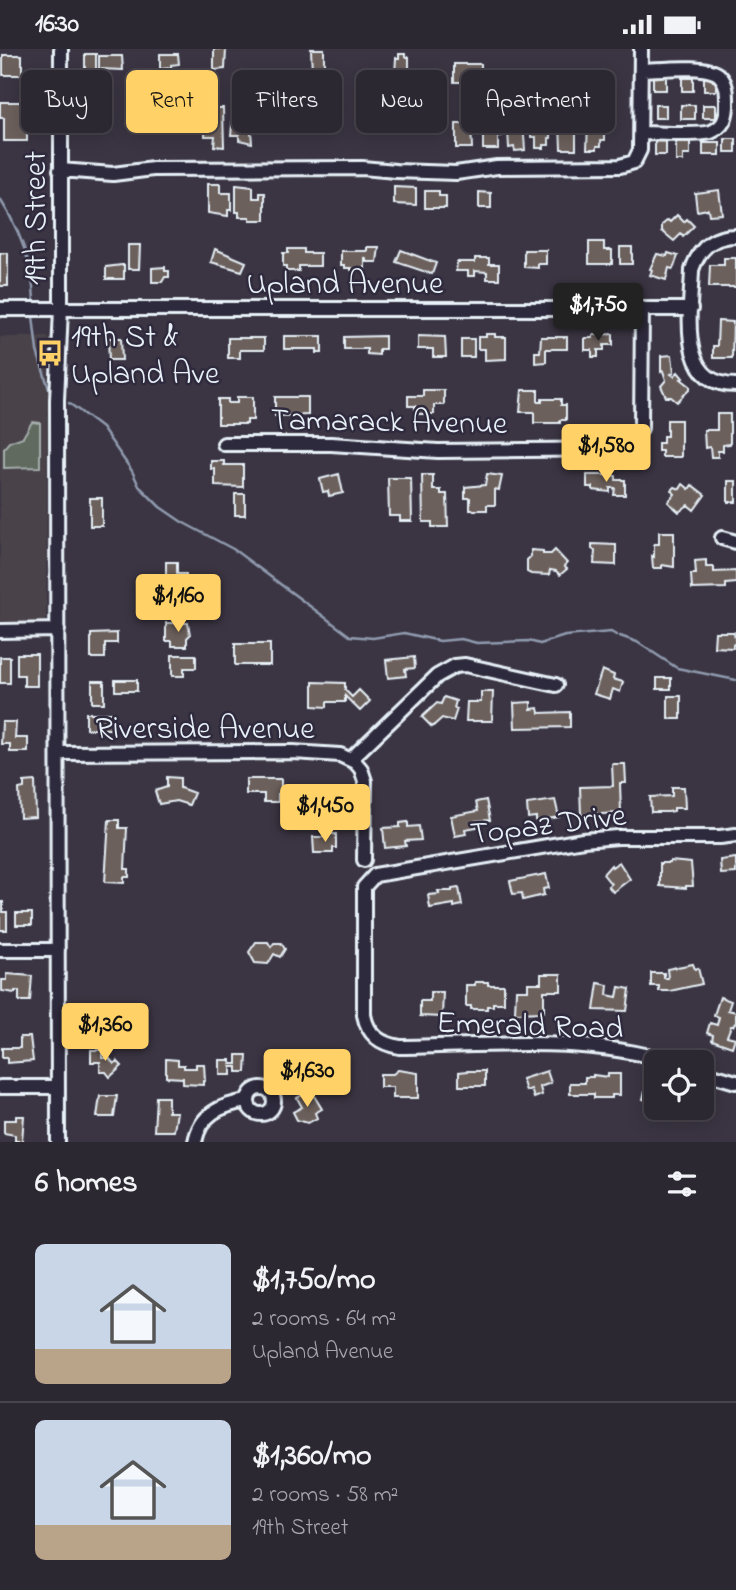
<!DOCTYPE html>
<meta charset="utf-8">
<style>
:root{--surface:#2c2832;--page:#38343e;--text:#f1f3f6;--muted:#a6a6ac;--line:#48444d;--accent:#ffd166}
body{margin:0;font-family:"Indie Flower",sans-serif;background:var(--page);color:var(--text);height:100vh;display:flex;flex-direction:column;font-size:26px;white-space:nowrap}
*{box-sizing:border-box;margin:0}
p{font-size:23px;color:var(--muted)}
.icon{flex:none;width:38px;height:38px;fill:none;stroke:currentColor;stroke-width:2;stroke-linecap:round;stroke-linejoin:round}
.map{position:relative;height:1093px;overflow:hidden}
.details{display:flex;flex-direction:column;background:var(--surface);flex:1}
.details>*{flex:none}
.banner{position:absolute;left:21px;top:21px;width:695px;height:63px;display:flex;gap:14px}
.fabs{position:absolute;left:644px;top:1001px;display:grid;gap:14px}
.fabs a{display:grid;place-items:center;width:70px;height:70px;border-radius:10px;background:var(--surface);box-shadow:0 4px 18px #0003,0 0 0 2px var(--line);font-size:35px}
.price{position:absolute;translate:-50% -60px;padding:0 16px;border-radius:7px;background:var(--accent);color:#111;font-size:23px;line-height:46px;filter:drop-shadow(0 2px 4px #0008)}
.price::after{content:'';position:absolute;left:50%;top:42px;width:21px;height:16px;margin-left:-10px;background:inherit;clip-path:polygon(0 0,100% 0,50% 100%)}
.price.active{background:#222;color:#fff}
ul{padding:0;list-style:none}
li{display:flex;align-items:center;gap:21px;height:175px;padding:0 35px}
li+li{border-top:2px solid var(--line)}
li span{display:grid;place-items:center;flex:none;width:196px;height:140px;border-radius:10px;color:#555}
li>.icon{margin-inline-start:auto}
span .icon{width:84px;height:84px;fill:#fffc;stroke-width:1}
li b{font-size:30px}
h2{display:flex;justify-content:space-between;align-items:center;height:84px;padding:0 35px;font-size:30px}
.chip{padding:0 24px;border-radius:10px;background:var(--surface);box-shadow:0 4px 18px #0003,0 0 0 2px var(--line);font-size:24px;line-height:63px}
.chip.active{background:var(--accent);color:#111}
.status{display:flex;justify-content:space-between;align-items:center;height:49px;padding:0 35px;background:var(--surface);direction:ltr}
.status svg{height:19px;fill:currentColor}
.map>svg:first-child{display:block}
.built{fill:#4a424a}
.green{fill:#616b5f;stroke:#a4aeac;stroke-width:2}
.lines{fill:none;stroke-linecap:round;stroke-linejoin:round}
.stream{stroke:#909baf;stroke-width:2.5}
.building{fill:#6c605b;stroke:#e8f1f8;stroke-width:2}
.minor-casing{stroke:#e8f1f8;stroke-width:18}
.minor{stroke:#2f2a3d;stroke-width:12}
.labels{text-anchor:middle;stroke-width:5;stroke-linejoin:round;paint-order:stroke}
.street-label{font-size:32px;fill:#e8f1f8;stroke:#2f2a3d}
.poi-label{font-size:32px;fill:#e8f1f8;stroke:#2f2a3d;text-anchor:start}
</style>
<div class="status"><b>16:30</b><svg viewBox="0 0 49 12"><path d="M0 12V9h3v3zM5 12V6h3v6zM10 12V3h3v9zM15 12V0h3v12zM26 1h20v11H26zM47 4h2v5h-2z"/></svg></div>
<div class="map">
<svg width="736" height="1093" viewBox="0 0 736 1093">
<rect width="100%" height="100%" fill="#3b3543"/>
<filter id="ink" filterUnits="userSpaceOnUse"><feTurbulence type="fractalNoise" baseFrequency=".0143" numOctaves="2"/><feDisplacementMap in="SourceGraphic" scale="14" xChannelSelector="R" yChannelSelector="G"/><feConvolveMatrix kernelMatrix="1 2 1 2 8 2 1 2 1" color-interpolation-filters="sRGB"/></filter>
<g filter="url(#ink)">
<path class="built" d="M0 288H48L46 572H0Z"/>
<path class="green" d="M32 373 40 374V418L4 419V399L9 393 23 388Z"/>
<g class="lines">
<path class="stream" d="M0 150C19 180 33 216 34 252
M33 267 37 302 49 340
M69 354 102 379 132 422 139 437 160 458 182 473 233 500 350 587 373 589 404 584 440 592 461 590 477 594 529 592 540 595 565 587 611 583 616 586
M620 587 637 593 677 619 736 631"/>
</g>
<path class="building" d="M214 0H226L225 20 214 21Z
M311 0H324V18H318V23H312Z
M85 5H96V23H85Z
M160 5H178L179 15 171 16V19L160 20Z
M399 5H405V8H409V22L401 21V25H395L396 9H399Z
M3 6H22V26H3Z
M99 7H122L123 21 99 20Z
M454 15H481V33H454Z
M653 27H666V41H653Z
M682 29H693V42H682Z
M704 29H713V32H716V42H704Z
M0 53H27V92H4V69H0Z
M493 53 502 54V65L492 64Z
M466 54H476V66L466 65Z
M505 54H515V65H505Z
M595 54H606V65H596Z
M541 55V65L532 66 531 56Z
M570 55H580V66H570Z
M655 56H666V69H655Z
M681 56H695V70H681Z
M703 56H716V69H703Z
M234 58H249L252 94 239 91V86H231Z
M212 59H223L224 98 214 97 215 87H205L206 64 208 60Z
M523 73 525 101 515 102 514 98 509 99 508 81H514L513 74Z
M588 73 601 74V80L605 81V91H601V97H597V100H587Z
M483 74H498V79H502V88H498V100H483Z
M536 74H549L551 77V89H549V96H544V99H536V88H531V80H536Z
M576 74V100H561L560 75Z
M456 75H471L472 99H456Z
M725 90H736V103H725Z
M655 92H666V106H655Z
M676 94H690V106H683V112H676Z
M703 94H720V106H703Z
M208 135H220V144H231V161H228V167L208 164Z
M236 136 253 138V149H260V144H265V171H250V168H239V163H236Z
M394 138 416 139V156L394 155Z
M719 141 722 165 709 166 708 160 697 162 695 144Z
M425 142H439V147H446V159H425Z
M479 143 491 144V159H479Z
M677 166 684 173 687 170 694 177 683 188 681 185 674 192 662 182V176L668 171 670 173Z
M589 193H604V201H612V215H589Z
M128 196H140L139 220H128Z
M367 198H379L377 213H367L365 208V221H351V219H345V216H341V202H367Z
M620 198H632V215H620Z
M215 200 246 213 242 222 211 213Z
M288 200H304V204H320V217H299V222H286V217H283V204H288Z
M401 201 436 214 432 225 396 213Z
M524 201H546V215H538V219L524 218Z
M0 204H8V237H0Z
M668 204 678 207 673 220 669 219 666 231 650 226 652 221 650 220 657 205 667 207Z
M475 209H489V215H499V230H487V223L475 222V227H468V222H456L457 213H475Z
M724 209H736V238H709L710 216H724Z
M122 216H124V230H106V218Z
M165 218V222H169V228H165L162 233H152V219Z
M718 272 733 273 732 309H713V297H717Z
M486 285H495V288H506V310L485 311V300H478V288H486Z
M613 285V296H604V301H598V308H592V301H585V289H593V286Z
M284 287H322V304H317V300H284Z
M385 287V300H379V306L367 305V300H344V288Z
M418 287 445 288 446 308H433V300H418Z
M541 288H567V300H546V313L535 314V303H540Z
M108 289H121L122 311H109Z
M228 289H264V301H240V309H228Z
M461 290H474V308H461Z
M672 306 674 323 671 325 674 327 678 323 683 329 681 330 690 337V340L677 353 671 348H666L661 337 666 331 663 322 661 323V307Z
M423 341H444V356H434V365H415V357H408V347H423Z
M522 341H538V353H542V350H561V356H566V371H560V374H534V363H520Z
M237 348H253V371H247V375H218V350H228V354H237Z
M275 348H308V366L275 367Z
M717 365H730V395L723 396V402H718V408H711L710 398 705 399 704 381H717Z
M667 371H681V408H662V402H658V394H663V387H667Z
M211 412H224V416H243V438L215 437V420H211Z
M339 425 343 444 329 447 328 442 323 443 320 430Z
M487 425 502 427 499 441 495 440V456H487V461H470V449H465V438L485 436Z
M422 426H433V441H441V445H447L448 478H432V473H423Z
M587 426H610L616 427V431H625V446H614L615 439H610V443L593 441V438H587Z
M388 429H411L412 472H400V467H389Z
M728 432H736V453H728Z
M683 435 689 440 692 436 705 446 694 461 688 456 679 463 668 453 675 445 672 441 675 438 680 440Z
M235 445H245V466H235Z
M90 449H102V477H90Z
M659 483H674V518L662 516V519H653L652 507 654 508V495H659Z
M592 495 616 496V516L594 515 595 502 592 500Z
M531 501 543 502V505H551L555 501 567 514 564 517 567 520 560 526 556 522 550 521 549 526 531 525 527 523V511L531 507Z
M706 511V518H714V523L736 522V534L726 535V539L692 540 691 525H696L695 512Z
M166 513H177V525H186V530H166Z
M166 574H188L190 586 187 589V597H172V592H166Z
M715 583H734L736 595H733V599L714 598Z
M117 584V594H105V609H91V585Z
M235 595H270V616H235Z
M17 605H37V637H24V626H17Z
M172 606H196V619H184V627H172Z
M0 608H10V634H0Z
M414 608 415 619 405 620 406 627 388 629 386 611Z
M602 621 614 626 613 630 623 633 620 643 613 640 610 650 594 645Z
M657 629H671V640H657Z
M115 631H137V642H115Z
M92 632H104V654H92Z
M313 633 345 634V641L352 648 359 641 370 652 360 662 345 647V653H327V658L313 657Z
M481 643H493L492 672H466L467 653H481Z
M668 647H681V670H668Z
M444 648 456 652 454 659 457 660 453 672 442 669 432 678 422 668 437 654 441 655Z
M531 653V660L538 659 539 664 570 663V678L515 679 514 654Z
M86 664H113L114 680H86Z
M2 673H16L15 689H28V703H10V695H1Z
M612 715H625L626 734H620L621 764 581 766 580 738 613 737Z
M167 728 180 729V739L194 744 189 756 176 752 159 755 155 742 167 738Z
M246 730H281V745H278V753H264V745H246Z
M35 732 36 768 20 769 19 740 24 739V733Z
M672 738H684L685 759H674V762L668 763H651L650 748 672 747Z
M486 751 490 771 476 772 477 778 465 780 466 785 455 787 451 767 478 762 476 753Z
M555 751 559 768 536 772V768L528 769 527 755Z
M109 771H119V779H127L125 820H129V828H124V834L105 833Z
M408 773V778L419 777 421 791 405 792 406 797 385 799 383 779 400 778V774Z
M326 785H336V799H333V804H314L313 788H326Z
M736 809V824L721 825 720 811Z
M670 812 691 814 693 837H686V839L660 837V814H670Z
M619 813 630 830 613 843 608 837 611 835 603 825 611 816 612 818Z
M546 825 549 839 543 840 544 846 523 851 522 844 513 845 510 832Z
M459 839 462 856 454 858V855L430 859 428 846 439 845 438 842H452V840Z
M0 853H3V863H7V881H0Z
M16 864H32V876H16Z
M256 893H268L271 898 274 894H281L285 900 280 908 274 905 268 915 255 914 249 903Z
M693 915 695 920 698 919 702 935 670 942H659V937H651V924H664V929H668L667 920Z
M7 925 32 927 30 952H19V942H15V944L2 942V931H7Z
M541 925H561V942H544V963L515 964 516 941H528V934H541Z
M475 933H488V936H504V954H493V957H487V960H471V957H466V936H475Z
M598 934 608 936 607 946 617 948 619 938 630 940 627 962 594 961Z
M430 943H443L442 968 420 967V952H430Z
M720 948 731 952 728 961 736 963V973L733 977H731L727 987 735 989 732 998 712 991 713 986 707 984 710 974 717 976 719 968 714 966Z
M20 988H30L33 1012 7 1014V1009H2V999H20Z
M91 1001H102V1009H109L114 1015 117 1012 122 1017 110 1028 106 1023H100V1013H91Z
M309 1004H317V1010H324V1017H319V1024H308V1018H301V1009H309Z
M237 1006H247L246 1023H237V1018H231V1026H220V1011H231V1015H237Z
M166 1010 178 1011V1016H184V1019H196V1015H204L205 1032H203V1036L183 1035V1029L166 1028Z
M398 1021 418 1024V1049H393V1038H380V1025H393Z
M468 1022H485V1037H459V1023Z
M547 1022 551 1034 540 1038 542 1046 534 1049 531 1040 526 1042 522 1030Z
M608 1025H620V1046H612V1049H594V1045H570V1034H585V1028H593V1026L608 1028Z
M652 1033 656 1035V1054L643 1050 646 1038 650 1040Z
M306 1044 308 1048 313 1045 322 1060 315 1064 317 1069 308 1074 297 1071 293 1063 302 1058 297 1049Z
M100 1047H117L114 1068H97Z
M156 1048H168V1063H177L174 1082H154Z
M16 1067H24L22 1092H15V1086L4 1084V1071H16Z"/>
<g class="lines">
<g class="minor-casing">
<path id="minor" d="M641 21C658 21 708 14 720 27 728 35 727 48 727 58 726 70 723 78 711 83 698 87 657 84 641 84
M60 121 113 125 153 120 362 119 396 122 456 124 497 118 620 117 634 113 640 101 641 0
M736 187C713 187 699 199 692 221 691 261 676 336 736 336
M0 260H691
M224 395H331L438 402 626 400 634 394 641 379 642 259
M722 489 736 493
M0 582 58 581
M59 704 293 703 340 706 355 713 361 720 365 732 364 811
M351 710 437 627 455 617 465 616 556 636
M0 901H58
M671 1013C583 986 490 997 400 998 381 995 368 987 364 966V838L375 826 583 791 618 788H720L736 786
M702 1023 736 1033
M0 1038H57
M248 1052a13 13 0 1 1 26 0a13 13 0 1 1-26 0Z
M58 1093 57 351 61 259V0
M195 1093C200 1065 221 1056 247 1052"/>
</g>
<use href="#minor" class="minor"/>
</g>
</g>
<defs>
<g id="bus-bare" transform="scale(2.1)"><path d="M-5-6H5V4H4V6H2V4H-2V6H-4V4H-5ZM-3.5-4V0h7V-4ZM-3.5 1.2v1.5H-2V1.2ZM2 1.2v1.5H3.5V1.2Z" fill="#ffd166" stroke="#2f2a3d" stroke-width="2.5" paint-order="stroke"/></g>
</defs>
<g fill-rule="evenodd">
<use href="#bus-bare" x="50" y="304"/>
</g>
<g class="labels">
<g class="street-label">
<text transform="translate(34 169) rotate(-90)" y="11">19th Street</text>
<text x="345" y="244">Upland Avenue</text>
<text transform="translate(389 371) rotate(1)" y="11">Tamarack Avenue</text>
<text x="205" y="689">Riverside Avenue</text>
<text transform="translate(548 774) rotate(-7)" y="11">Topaz Drive</text>
<text transform="translate(530 975) rotate(2)" y="11">Emerald Road</text>
</g>
<g class="poi-label">
<text x="71" y="297">19th St &amp;<tspan x="71" dy="37">Upland Ave</tspan></text>
</g>
</g>
</svg>
<div class="fabs">
<a><svg class="icon" aria-label="locate" viewBox="0 0 24 24"><circle cx="12" cy="12" r="6"/><path d="M12 2v4M12 18v4M2 12h4M18 12h4"/></svg></a>
</div>
<b class="price active" style="left:598px;top:294px">$1,750</b>
<b class="price" style="left:606px;top:435px">$1,580</b>
<b class="price" style="left:178px;top:585px">$1,160</b>
<b class="price" style="left:325px;top:795px">$1,450</b>
<b class="price" style="left:105px;top:1014px">$1,360</b>
<b class="price" style="left:307px;top:1060px">$1,630</b>
<div class="banner">
<a class="chip">Buy</a>
<a class="chip active">Rent</a>
<a class="chip">Filters</a>
<a class="chip">New</a>
<a class="chip">Apartment</a>
</div>
</div>
<section class="details">
<h2>6 homes<svg class="icon" aria-label="filters" viewBox="0 0 24 24"><path d="M4 7h16M4 17h16"/><circle cx="9" cy="7" r="2"/><circle cx="15" cy="17" r="2"/></svg></h2>
<ul>
<li><span style="background:linear-gradient(#c9d6e8 75%,#b9a48a 0)"><svg class="icon" aria-label="home" viewBox="0 0 24 24"><path d="M3 11l9-7 9 7M6 9v11h12V9"/></svg></span><div><b>$1,750/mo</b><p>2 rooms · 64 m²</p><p>Upland Avenue</p></div></li>
<li><span style="background:linear-gradient(#c9d6e8 75%,#b9a48a 0)"><svg class="icon" aria-label="home" viewBox="0 0 24 24"><path d="M3 11l9-7 9 7M6 9v11h12V9"/></svg></span><div><b>$1,360/mo</b><p>2 rooms · 58 m²</p><p>19th Street</p></div></li>
</ul>
</section>
